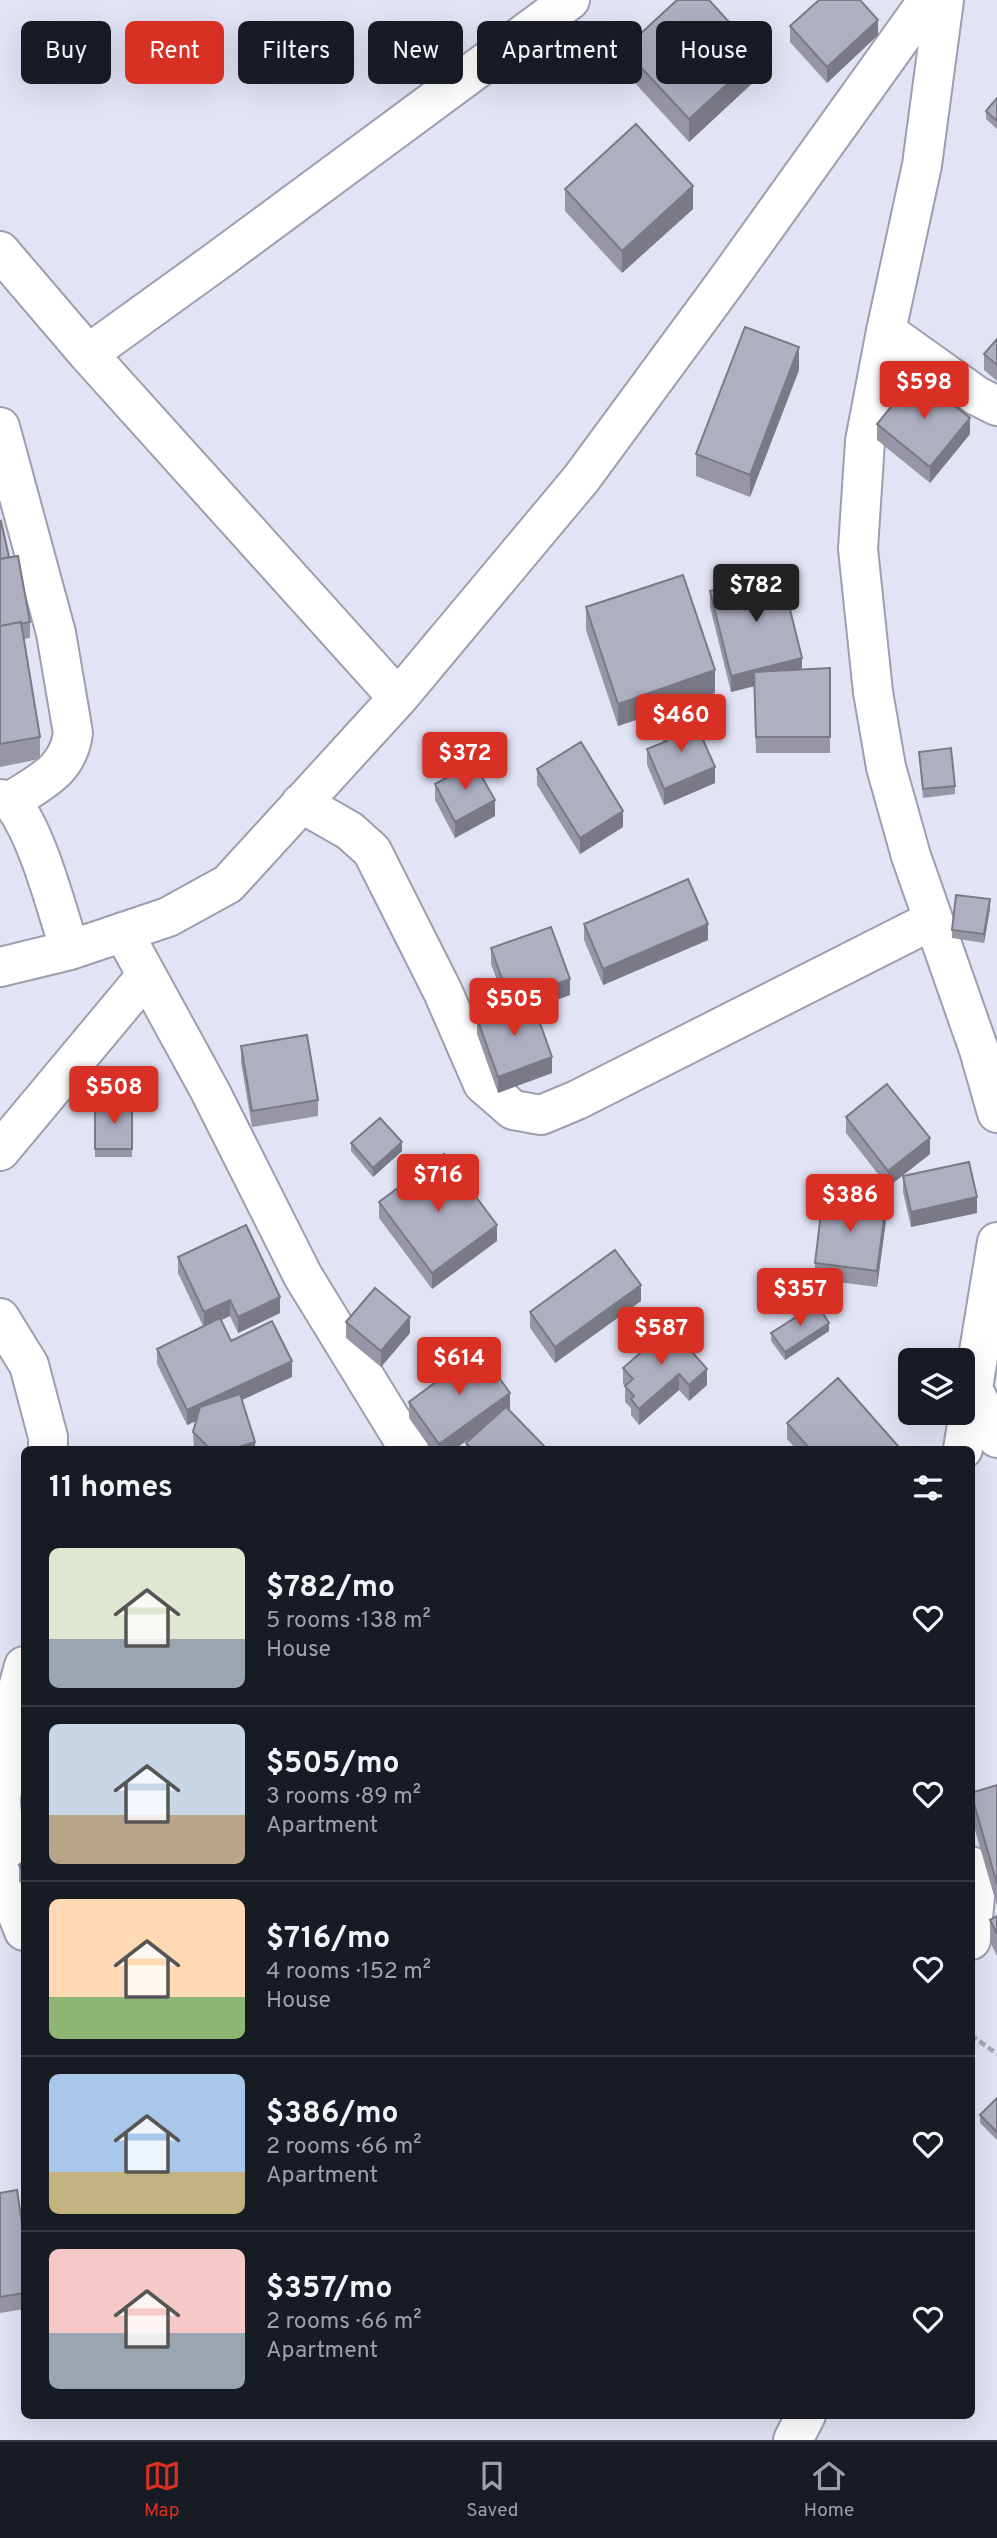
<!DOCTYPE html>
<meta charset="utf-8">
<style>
:root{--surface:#171b24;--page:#242831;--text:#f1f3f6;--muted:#9ea1a6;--line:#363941;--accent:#d93025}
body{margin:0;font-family:Overpass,sans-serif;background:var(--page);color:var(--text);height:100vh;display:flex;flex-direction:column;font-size:26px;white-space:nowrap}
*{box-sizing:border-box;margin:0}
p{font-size:23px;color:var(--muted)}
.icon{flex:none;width:38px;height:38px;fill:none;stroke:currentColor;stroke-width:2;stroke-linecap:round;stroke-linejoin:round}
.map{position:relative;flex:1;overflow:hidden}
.details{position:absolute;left:21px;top:1446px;width:954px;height:973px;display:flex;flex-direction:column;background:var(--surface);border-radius:10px;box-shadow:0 7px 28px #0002}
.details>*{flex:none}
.banner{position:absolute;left:21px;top:21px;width:956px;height:63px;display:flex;gap:14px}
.fabs{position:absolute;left:898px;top:1348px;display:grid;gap:14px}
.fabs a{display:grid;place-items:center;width:77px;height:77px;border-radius:10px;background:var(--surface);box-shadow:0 7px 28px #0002;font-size:35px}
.price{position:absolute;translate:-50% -60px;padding:0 16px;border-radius:7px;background:var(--accent);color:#fff;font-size:23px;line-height:46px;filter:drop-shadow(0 2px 4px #0008)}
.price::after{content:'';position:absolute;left:50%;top:42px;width:21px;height:16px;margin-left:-10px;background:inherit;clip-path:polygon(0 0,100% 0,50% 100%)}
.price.on{background:#222;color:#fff}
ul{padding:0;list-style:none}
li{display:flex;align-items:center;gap:21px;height:175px;padding:0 28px}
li+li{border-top:2px solid var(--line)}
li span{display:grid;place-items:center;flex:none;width:196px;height:140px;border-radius:10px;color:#555}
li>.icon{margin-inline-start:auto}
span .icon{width:84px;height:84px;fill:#fffc;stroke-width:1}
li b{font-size:30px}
h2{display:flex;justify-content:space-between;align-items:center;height:84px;padding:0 28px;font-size:30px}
.pill{padding:0 24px;border-radius:10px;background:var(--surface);box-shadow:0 7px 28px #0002;font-size:24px;line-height:63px}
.pill.on{background:var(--accent);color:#fff}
.tab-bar{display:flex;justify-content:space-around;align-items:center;height:98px;border-top:2px solid var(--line);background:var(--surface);font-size:19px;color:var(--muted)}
.tab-bar a{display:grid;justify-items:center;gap:4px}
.tab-bar .on{color:var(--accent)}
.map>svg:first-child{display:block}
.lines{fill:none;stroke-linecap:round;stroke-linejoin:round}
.minor-casing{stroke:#9d9eaf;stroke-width:42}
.path{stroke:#a6a7b6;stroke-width:4.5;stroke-dasharray:7 3.5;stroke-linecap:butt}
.minor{stroke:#fff;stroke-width:38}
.wall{fill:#9696a6}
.shaded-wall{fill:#7a7a87}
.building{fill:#aeafc1;stroke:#7a7a87;stroke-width:2}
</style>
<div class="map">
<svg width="997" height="2440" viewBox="0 0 997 2440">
<rect width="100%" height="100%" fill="#e2e3f5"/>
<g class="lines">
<g class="minor-casing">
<path id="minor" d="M944 0 922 165 886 331 865 441 858 549 873 692 886 767 911 856 979 1050 997 1113
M0 251 88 354 398 698
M886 331 977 396 997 406
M88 354 221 258 570 0
M0 427 56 633 73 733C68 771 40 782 11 801
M0 799 11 801C38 834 56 908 70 950
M301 803 350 831 372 851 443 992 483 1084 513 1110 541 1115 577 1100 933 920
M123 932 210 1091 303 1276 409 1449
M0 967 70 950 168 917 228 884 398 698 581 479 723 286 928 0
M0 1151 146 976
M0 1318 29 1365 48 1437V1449
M974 1391 997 1438
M963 1449 997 1242
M24 1666 10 1717 1 1801 9 1894 24 1931
M971 1866 975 1896 971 1940
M793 2440 806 2415"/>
</g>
<path class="path" d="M971 2035 997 2054"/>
<use href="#minor" class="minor"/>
</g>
<path class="wall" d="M790 26 878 35 827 83 790 42Z
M624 49 759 77 689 142 624 71Z
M997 98V129L986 119V111Z
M565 189 693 209 622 273 565 211Z
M997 339V381L984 370V354Z
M799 370 750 497 696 476V454Z
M877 424 970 434 930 483 877 440Z
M0 522 9 557 30 622V638L24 639 40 737V759L0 767Z
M710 591 802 670 830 668V753H756L754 686 731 692 710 607Z
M586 607 715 693 618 726 586 630Z
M663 729 715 783 664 805 647 765V749L663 743Z
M919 752 955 786V794L923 798Z
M537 769 623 827 580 854 537 785Z
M435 784 495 816 455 838 435 800Z
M990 908 984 943 952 938V930Z
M584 924 708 940 603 985 584 940Z
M491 948 570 995 534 1008 552 1073 498 1093 477 1034V1018L507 1007 491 964Z
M241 1046 318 1100V1116L252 1127 241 1062Z
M95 1102H132V1157H95Z
M846 1117 930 1154 888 1187 846 1133Z
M351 1143 402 1151 373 1177 351 1151Z
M903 1176 977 1213 911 1227 903 1192Z
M379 1202 497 1241 432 1289 379 1218Z
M886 1220 877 1287 815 1279V1263Z
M178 1257 280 1313 238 1333 230 1316 221 1320 231 1341 292 1377 242 1400 255 1449H194L193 1432 196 1421 187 1425 157 1364V1349L203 1326 178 1273Z
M641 1301 555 1363 530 1328V1312Z
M346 1322 410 1333 381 1367 346 1338Z
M670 1327 707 1385 689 1401 679 1390 639 1425 631 1415V1408L625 1402V1386L623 1384V1368Z
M829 1331 785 1360 771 1341V1333Z
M409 1402 510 1409 509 1410 547 1449H466V1443L482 1429 455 1449H431L409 1418Z
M787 1423 898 1449H796L787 1439Z
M997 1785V1906L971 1816V1793Z
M24 1861V1887L19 1881V1865Z
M997 1916V1956L990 1942V1920Z
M997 2098V2140L980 2123V2115Z
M0 2193 24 2236V2309L0 2313Z"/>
<path class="shaded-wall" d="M878 20V35L827 83V67Z
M759 55V77L689 142V119Z
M693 186V209L622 273V251Z
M799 347V370L750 497V475Z
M970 418V434L930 483V467Z
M802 658V674L731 692V676Z
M715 670V693L618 726V704Z
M715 767V783L664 805V789Z
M495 800V816L455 838V822Z
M623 811V827L580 854V838Z
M990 899V908L984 943V934Z
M708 924V940L603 985V969Z
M570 979V995L510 1016V1001Z
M552 1057V1073L498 1093V1077Z
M930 1138V1154L888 1187V1171Z
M402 1142V1151L373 1177V1168Z
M977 1197V1213L911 1227V1212Z
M886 1204V1220L877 1287V1271Z
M497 1225V1241L432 1289V1273Z
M641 1285V1301L555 1363V1347Z
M280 1297V1313L238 1333V1317Z
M230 1300V1316L204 1328V1312Z
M410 1317V1333L381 1367V1351Z
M829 1323V1331L785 1360V1352Z
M292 1361V1377L187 1425V1410Z
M707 1369V1385L689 1401V1385Z
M679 1374V1390L639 1425V1409Z
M510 1393V1409L455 1449H439V1444Z
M255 1442V1449H232Z"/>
<path class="building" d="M677 0H709L759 55 689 119 624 49Z
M819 0H860L878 20 827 67 790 26Z
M997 98V121L986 111Z
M636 124 693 186 622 251 565 189Z
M745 327 799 347 750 475 696 454Z
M997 339V365L984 354Z
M917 375 970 418 930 467 877 424Z
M1 521 9 557 0 559V522Z
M18 556 30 622 21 624V622L0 626V559Z
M781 573 802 658 731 676 710 591Z
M683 575 715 670 618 704 586 607Z
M21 622 40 737 0 744V626Z
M830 668V737H756L754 672Z
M693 717 715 767 664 789 647 749 667 741 663 729Z
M581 742 623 811 580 838 537 769Z
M951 748 955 786 923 789 919 752Z
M474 763 495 800 455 822 435 784Z
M688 879 708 924 603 969 584 924Z
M956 895 990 899 984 934 952 930Z
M551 927 570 979 510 1001 491 948Z
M531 998 552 1057 498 1077 477 1018Z
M307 1035 318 1100 252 1111 241 1046Z
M887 1084 930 1138 888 1171 846 1117Z
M95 1102H132V1149H95Z
M380 1118 402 1142 373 1168 351 1143Z
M444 1154 497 1225 432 1273 379 1202Z
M969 1162 977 1197 911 1212 903 1176Z
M823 1197 886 1204 877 1271 815 1263Z
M246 1225 280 1297 238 1317 230 1300 204 1312 178 1257Z
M615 1250 641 1285 555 1347 530 1312Z
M375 1288 410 1317 381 1351 346 1322Z
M817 1304 829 1323 785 1352 771 1333Z
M220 1318 231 1341 272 1321 292 1361 187 1410 157 1349Z
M670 1327 707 1369 689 1385 679 1374 639 1409 631 1399 634 1396 625 1386 633 1379 623 1368Z
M479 1350 510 1393 439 1444 409 1402Z
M838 1378 898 1446 895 1449H810L787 1423Z
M240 1394 255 1442 232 1449H210L193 1432 200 1407Z
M506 1407 547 1449H472L466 1443Z
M997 1785V1884L971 1793Z
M24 1861V1872L19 1865Z
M997 1916V1934L990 1920Z
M997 2098V2132L980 2115Z
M17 2190 24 2236V2293L0 2297V2193Z"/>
</svg>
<div class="fabs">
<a><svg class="icon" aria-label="layers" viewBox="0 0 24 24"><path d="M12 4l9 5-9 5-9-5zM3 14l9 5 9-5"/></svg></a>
</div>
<b class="price" style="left:924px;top:421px">$598</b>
<b class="price on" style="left:756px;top:624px">$782</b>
<b class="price" style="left:681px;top:754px">$460</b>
<b class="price" style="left:465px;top:792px">$372</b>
<b class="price" style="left:514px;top:1038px">$505</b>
<b class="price" style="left:114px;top:1126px">$508</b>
<b class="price" style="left:438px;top:1214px">$716</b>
<b class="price" style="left:850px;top:1234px">$386</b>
<b class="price" style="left:800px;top:1328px">$357</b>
<b class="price" style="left:661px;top:1367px">$587</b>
<b class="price" style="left:459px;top:1397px">$614</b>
<div class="banner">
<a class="pill">Buy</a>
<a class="pill on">Rent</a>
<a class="pill">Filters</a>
<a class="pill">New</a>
<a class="pill">Apartment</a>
<a class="pill">House</a>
</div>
<section class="details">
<h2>11 homes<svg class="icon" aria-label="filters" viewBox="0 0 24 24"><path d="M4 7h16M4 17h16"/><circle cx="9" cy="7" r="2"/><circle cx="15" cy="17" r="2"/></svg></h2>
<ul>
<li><span style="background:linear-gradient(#dfe7d0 65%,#9aa5b1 0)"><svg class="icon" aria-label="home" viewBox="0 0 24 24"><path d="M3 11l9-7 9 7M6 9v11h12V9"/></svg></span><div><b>$782/mo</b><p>5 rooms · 138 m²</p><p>House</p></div><svg class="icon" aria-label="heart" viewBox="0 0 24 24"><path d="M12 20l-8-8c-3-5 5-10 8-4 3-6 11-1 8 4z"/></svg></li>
<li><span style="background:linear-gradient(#c9d6e8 65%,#b9a48a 0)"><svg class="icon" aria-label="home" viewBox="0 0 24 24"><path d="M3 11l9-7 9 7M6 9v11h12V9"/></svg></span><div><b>$505/mo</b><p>3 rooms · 89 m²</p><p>Apartment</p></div><svg class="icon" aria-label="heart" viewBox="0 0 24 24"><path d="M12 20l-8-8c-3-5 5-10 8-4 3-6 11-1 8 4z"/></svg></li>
<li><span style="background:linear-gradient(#ffd9b3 70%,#8fb573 0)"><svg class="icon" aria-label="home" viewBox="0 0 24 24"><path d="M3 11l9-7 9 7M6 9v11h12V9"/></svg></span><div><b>$716/mo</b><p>4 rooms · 152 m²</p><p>House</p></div><svg class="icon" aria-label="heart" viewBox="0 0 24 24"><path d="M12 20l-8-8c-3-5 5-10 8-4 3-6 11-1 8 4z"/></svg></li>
<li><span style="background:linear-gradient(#a9c7e8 70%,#c2b280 0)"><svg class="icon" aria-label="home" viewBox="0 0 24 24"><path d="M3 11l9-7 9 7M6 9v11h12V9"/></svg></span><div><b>$386/mo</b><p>2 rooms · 66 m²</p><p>Apartment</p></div><svg class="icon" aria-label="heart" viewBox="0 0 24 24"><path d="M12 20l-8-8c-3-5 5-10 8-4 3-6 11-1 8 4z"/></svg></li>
<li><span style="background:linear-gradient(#f6c9c9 60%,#9aa5b1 0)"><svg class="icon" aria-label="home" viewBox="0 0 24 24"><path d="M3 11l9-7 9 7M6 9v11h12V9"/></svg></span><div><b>$357/mo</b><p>2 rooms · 66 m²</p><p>Apartment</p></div><svg class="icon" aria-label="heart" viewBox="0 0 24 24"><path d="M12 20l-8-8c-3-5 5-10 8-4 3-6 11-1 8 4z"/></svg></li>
</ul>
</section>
</div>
<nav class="tab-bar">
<a class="on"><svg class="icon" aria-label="map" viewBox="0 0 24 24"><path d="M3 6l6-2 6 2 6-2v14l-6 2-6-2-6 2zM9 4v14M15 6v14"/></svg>Map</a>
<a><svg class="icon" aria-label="saved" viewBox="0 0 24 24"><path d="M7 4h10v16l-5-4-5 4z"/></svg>Saved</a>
<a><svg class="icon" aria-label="home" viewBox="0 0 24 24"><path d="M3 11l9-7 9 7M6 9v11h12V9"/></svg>Home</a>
</nav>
